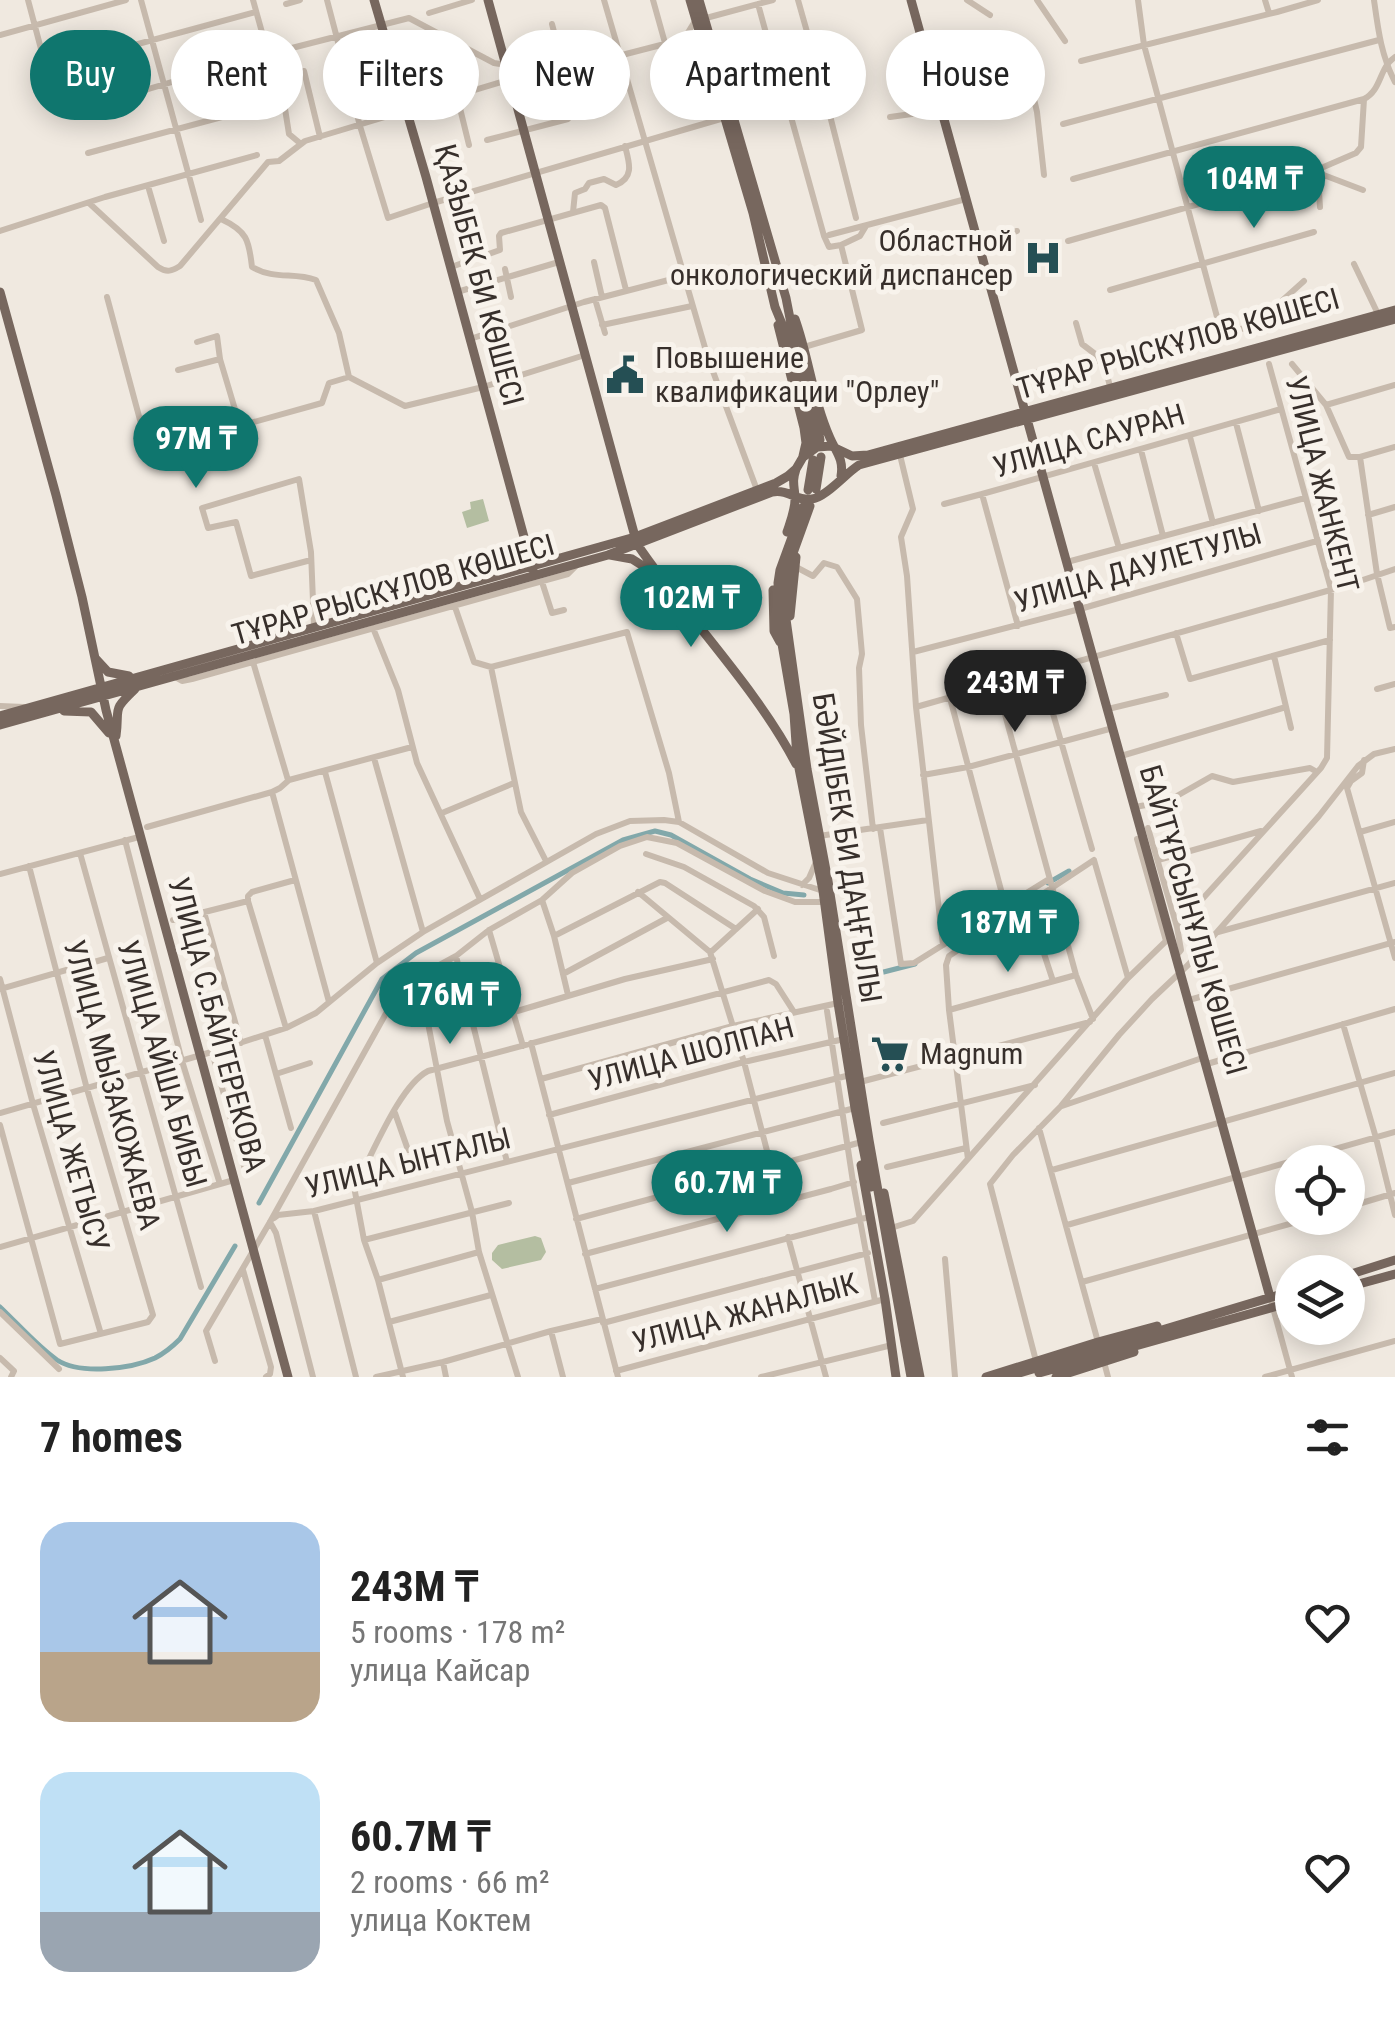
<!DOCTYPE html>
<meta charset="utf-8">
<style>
:root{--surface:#fff;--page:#f6f6f6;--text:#222;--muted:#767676;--accent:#0f766e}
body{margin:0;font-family:"Roboto Condensed",sans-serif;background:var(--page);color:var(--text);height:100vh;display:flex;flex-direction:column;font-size:38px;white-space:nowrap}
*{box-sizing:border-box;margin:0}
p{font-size:32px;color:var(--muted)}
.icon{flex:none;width:55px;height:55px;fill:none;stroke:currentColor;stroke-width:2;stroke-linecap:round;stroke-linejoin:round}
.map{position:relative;height:1377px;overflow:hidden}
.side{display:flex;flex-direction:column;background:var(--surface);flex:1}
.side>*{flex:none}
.hud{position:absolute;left:30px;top:30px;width:1335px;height:90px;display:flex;gap:20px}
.buttons{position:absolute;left:1275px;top:1145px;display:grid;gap:20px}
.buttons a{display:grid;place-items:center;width:90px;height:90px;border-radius:50%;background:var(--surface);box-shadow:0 5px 25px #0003;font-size:50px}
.price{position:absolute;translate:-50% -85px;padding:0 22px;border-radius:35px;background:var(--accent);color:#fff;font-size:32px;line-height:65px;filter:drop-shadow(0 2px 5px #0008)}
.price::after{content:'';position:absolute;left:50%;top:60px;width:30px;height:22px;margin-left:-15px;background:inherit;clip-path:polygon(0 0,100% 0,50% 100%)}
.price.on{background:#222;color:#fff}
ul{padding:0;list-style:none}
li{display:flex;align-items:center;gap:30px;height:250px;padding:0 40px}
li span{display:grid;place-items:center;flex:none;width:280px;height:200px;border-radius:30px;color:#555}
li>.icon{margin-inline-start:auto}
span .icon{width:120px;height:120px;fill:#fffc;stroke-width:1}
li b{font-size:42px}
h2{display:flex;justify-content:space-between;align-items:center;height:120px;padding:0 40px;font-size:42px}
.pill{padding:0 35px;border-radius:45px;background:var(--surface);box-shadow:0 5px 25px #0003;font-size:35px;line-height:90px}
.pill.on{background:var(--accent);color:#fff}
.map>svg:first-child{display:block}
.green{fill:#b4bea1}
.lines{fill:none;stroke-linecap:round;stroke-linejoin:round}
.canal{stroke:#82a8aa;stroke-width:5}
.minor{stroke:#c7baad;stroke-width:6}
.major{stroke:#77675e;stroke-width:9}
.labels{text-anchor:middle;stroke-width:10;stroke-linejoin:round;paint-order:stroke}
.poi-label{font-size:30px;fill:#372f2b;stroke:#f8f3ec;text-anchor:start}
.street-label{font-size:30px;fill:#372f2b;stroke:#f8f3ec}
</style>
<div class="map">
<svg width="1395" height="1377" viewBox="0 0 1395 1377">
<rect width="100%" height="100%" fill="#f0e9e0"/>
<path class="green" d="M483 499 489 521 467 528 462 512 471 509 470 502Z
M535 1236 541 1238 546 1252 541 1260 502 1269 492 1260V1253L498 1245Z"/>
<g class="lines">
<path class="canal" d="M1048 883 1069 871
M862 958 864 977 915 964
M259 1203 382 979 416 953 623 840 655 831 671 835 750 879 783 893 804 895
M0 1307C18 1324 38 1347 57 1360 80 1375 131 1369 155 1358 165 1353 172 1347 180 1339L235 1246"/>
<path class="minor" d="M28 0 49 79
M141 0 201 220
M253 0 268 54
M327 0 360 126 388 218 433 203 724 118
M604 0 708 358 757 490
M653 0 665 43
M798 0 824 92 791 102 788 106 824 236 829 247 841 245
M967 0 990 15
M1037 0 1065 41
M1265 0 1269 13
M1374 0C1378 29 1381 55 1395 82
M286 4 300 0
M758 4 769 44
M429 13 472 0
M552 24 572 102
M0 35 126 0
M284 50 409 18 494 63 506 65
M1081 61 1277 12 1318 0
M432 65 454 77 459 95
M46 69 256 12
M304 71 320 137
M824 92 856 218
M283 96 289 134 301 144
M457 96 469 145
M68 113 269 53
M890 117 919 113 1031 86 1037 112 1044 175
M1063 124 1379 40
M487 140 568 119
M88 153 267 105
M1317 170 1321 174 1363 190
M1312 172 1319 192 1320 207
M1073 179 1364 99
M148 186 164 241
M89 203 158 267C167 273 172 271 180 266L268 162 279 161 305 141 511 79 564 70 684 39 695 21 773 0
M573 212 575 193 585 189 589 183 604 179 616 185C635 177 629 162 625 146
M221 219C247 231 249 240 252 267 275 280 293 272 316 280L339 333 349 377
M0 231 105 197 257 155
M829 235 966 199
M978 241 1017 231
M1068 241 1312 172 1356 153 1361 147 1364 99C1382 90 1379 67 1395 57
M594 262 602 297
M1354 264 1378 314
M451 267 500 250 499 236 501 233 601 205 605 208 626 290
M505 269 511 297
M1110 290 1314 232
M457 292 559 262
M107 297 140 420 145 432 150 437 169 432 186 441 322 403 329 383 349 377 405 406 483 387 585 355
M595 299 605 333
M602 325 692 306
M1218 332 1247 328 1265 316 1304 281
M470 339 584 302 684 276
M197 342 217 336 220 359
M804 347 862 330 841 245 860 236 866 226
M1292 364 1326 405 1349 457H1360
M178 370 220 359 240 426
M1039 371 1103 360 1082 344 1076 323
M1111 390 1103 360 1217 332 1220 328 1144 45 1138 0
M1326 405 1395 385
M1236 423 1259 511
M1190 437 1213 523
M1141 450 1163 536
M900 455 913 509 901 537 907 576 916 707 943 945
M1360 457 1377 574 1390 628 1395 627
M1360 457 1395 447
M1094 463 1119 548
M944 504 982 494
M1368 515 1395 507
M311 560 251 576 236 522 208 528 202 508 299 479 311 552 314 626
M1067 562 1305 498
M796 567 813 576 824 563 837 567 857 599 862 654 859 668 861 725 873 829
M542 582 552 613 564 610
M455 607 474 662 491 667 521 812 546 861
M1018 626 982 494 1281 409
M373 628 398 690 417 763 480 899
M1176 633 1190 679 1330 640
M913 652 1080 609 1317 541
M1274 656 1291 728
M253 662 288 780
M491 667 627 632 669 773 679 822
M1041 672 1092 849
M175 677 182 681 192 679 568 574 577 565
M997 685 1076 975 1093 1019
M1377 689 1395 684
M950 698 1005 905
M0 706 24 707
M916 707 1348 585 1395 569
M1108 709 1166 695
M1121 756 1286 707
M374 758 423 932
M1364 760 1362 773 1351 781 1347 788 1395 958
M325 772 377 963
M923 775 968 767 1113 728
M272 792 329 1002
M1135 807 1168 801 1212 776 1233 782 1310 768 1317 772
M442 813 514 783
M147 827 272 792 280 788 289 780 412 747
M880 828 901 964 914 963 1049 879
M1148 828 1177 927 1321 768 1327 758 1331 589 1269 364
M1360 832 1395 822
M819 836 928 820
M125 840 182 1061 220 1184
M80 853 201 1287
M646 854 684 867 754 906 764 917 774 956
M1158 860 1261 831
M0 874 139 837
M802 885 809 878 816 862
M638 892 710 952 744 1062 780 1201
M542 900 554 936 568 995
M248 901 286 1028
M1028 905 1053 981
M204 912 241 1043
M173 920 248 901V896L252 892 295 880
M489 930 523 1046
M1218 932 1395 883
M554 936 660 882 665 883 736 929
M711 952 758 909
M456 956 507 1162
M1176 956 1181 950 1177 927
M563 974 667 918
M0 979 33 1104 101 1334
M412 980 428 1023 447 1121 472 1212 479 1252 518 1377
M0 989 108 958
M1189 1000 1395 942
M949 1010 1076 975
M827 1011 853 1182 875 1301
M514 1012 625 979 713 959
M1343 1024 1376 1138 1395 1215
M265 1035 291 1128
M531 1043 618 1377
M212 1052 246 1173
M1207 1064 1395 1009
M276 1074 310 1063
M541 1079 733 1026 838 1003
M860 1082 1090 1022
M1062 1106 1205 1057
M0 1113 215 1051 286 1028 316 1013 377 963 423 932 596 834 630 821 664 820 679 822 768 873 823 891
M395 1113 408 1150
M549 1115 744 1062 844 1039
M883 1123 1035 1085
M0 1125 60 1344 148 1322 153 1315 87 1089 29 866
M1039 1128 1098 1342
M968 1159 949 1010 946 965 949 956 1094 860 1128 978
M887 1167 966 1148
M1052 1170 1395 1073
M568 1183 855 1108
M1348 1207 1395 1193
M314 1211 356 1377
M274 1218 278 1215 314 1211 850 1075
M576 1219 858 1143
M270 1222 276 1233 313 1377
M1067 1225 1395 1132
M891 1228 913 1221 1128 978 1166 941 1137 839
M788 1237 826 1377
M364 1240 509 1203
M0 1247 234 1180
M585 1254 831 1189 854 1182
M945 1259 955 1377
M243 1270 271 1367 270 1374 266 1377
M378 1280 479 1252
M1082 1282 1311 1218
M595 1289 869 1217
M1270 1297 1292 1377
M0 1312 59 1369
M389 1322 491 1295
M603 1323 868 1253
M551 1331 563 1377
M0 1358 14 1371 11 1377
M215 1361 206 1331 270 1222 394 999 412 980 456 956 489 930 542 900 572 873 620 846 647 837 677 843 765 891 795 902H824
M1036 1361 990 1184 1013 1155 1061 1106 1119 1035 1152 999 1188 965 1319 816 1358 766 1374 754 1395 749
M443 1362 446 1377
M1104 1362 1108 1377
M616 1371 885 1299
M376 1377 443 1362 551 1331 602 1319
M403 1377 378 1280 364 1240 355 1192 356 1184C373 1154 399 1086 428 1071L769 980 776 984 794 1012
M761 1377 892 1345
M1265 1377 1395 1341"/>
<path class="major" d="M374 0 426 177 533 570
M488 0 637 544C687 618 756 687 796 764
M690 0 753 213 775 307 789 341 808 411 812 443
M699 0 786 298 795 344
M911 0 1270 1297
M684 39 702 41
M0 292 56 495 82 597 106 710 288 1377
M795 319C809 358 813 400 830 438 836 452 844 459 841 476
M778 325 804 428 806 443 803 456
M801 364 814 406 820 440
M816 489 821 457
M808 490 813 460
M810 506 788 567 784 605 807 769 828 881 869 1140 911 1377
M803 507 780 570 778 583 782 644 794 714 797 758 823 891 838 1003 855 1108 871 1187
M787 532C791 520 796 508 795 496 794 485 792 481 796 469
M610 555 632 559 651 571
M508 569 519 560 525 541
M773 590 774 631 780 642
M790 616 796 557
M96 659 108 672 129 676
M64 711 91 712 109 733
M0 716 635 537 776 483 788 476 796 469 803 457 817 447 831 446 852 456 868 455 1395 310
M0 725 608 555 772 492C790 489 797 502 812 499 826 497 845 474 859 465L1395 319
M116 736C120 706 111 712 135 689
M861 1165 885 1299 896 1377
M884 1193 920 1377
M1348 1275 1395 1260
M1348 1287 1395 1274
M1039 1373 1292 1302
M986 1377 1098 1342 1157 1326
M1006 1377 1292 1291
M1056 1377 1134 1352"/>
</g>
<defs>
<g id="hospital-bare" transform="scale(3)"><path d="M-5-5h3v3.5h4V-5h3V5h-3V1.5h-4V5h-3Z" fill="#254f54" stroke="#f8f3ec" stroke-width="2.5" paint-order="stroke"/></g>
<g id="civic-bare" transform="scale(3)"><path d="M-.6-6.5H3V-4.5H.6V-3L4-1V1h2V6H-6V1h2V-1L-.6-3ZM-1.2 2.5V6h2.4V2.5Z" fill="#254f54" stroke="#f8f3ec" stroke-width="2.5" paint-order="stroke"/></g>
<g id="supermarket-bare" transform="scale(3)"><path d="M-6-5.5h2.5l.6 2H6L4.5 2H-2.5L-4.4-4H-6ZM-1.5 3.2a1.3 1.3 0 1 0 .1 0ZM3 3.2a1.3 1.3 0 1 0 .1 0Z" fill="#254f54" stroke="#f8f3ec" stroke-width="2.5" paint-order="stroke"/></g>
</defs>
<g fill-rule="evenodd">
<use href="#hospital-bare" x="1043" y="258"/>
<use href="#civic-bare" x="625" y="375"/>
<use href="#supermarket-bare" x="890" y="1054"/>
</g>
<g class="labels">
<g class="poi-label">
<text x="1013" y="251" text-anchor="end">Областной<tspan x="1013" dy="34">онкологический диспансер</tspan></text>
<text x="655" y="368">Повышение<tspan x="655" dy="34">квалификации "Орлеу"</tspan></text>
<text x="920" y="1064">Magnum</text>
</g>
<g class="street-label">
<text transform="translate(479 275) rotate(75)" y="10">ҚАЗЫБЕК БИ КӨШЕСІ</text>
<text transform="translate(1178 344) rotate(-16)" y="10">ТҰРАР РЫСКҰЛОВ КӨШЕСІ</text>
<text transform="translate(1089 441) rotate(-16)" y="10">УЛИЦА САУРАН</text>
<text transform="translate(1322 484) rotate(76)" y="10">УЛИЦА ЖАНКЕНТ</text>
<text transform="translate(1138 568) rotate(-16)" y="10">УЛИЦА ДАУЛЕТУЛЫ</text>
<text transform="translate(393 590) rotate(-16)" y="10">ТҰРАР РЫСКҰЛОВ КӨШЕСІ</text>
<text transform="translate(847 848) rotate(81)" y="10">БӘЙДІБЕК БИ ДАҢҒЫЛЫ</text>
<text transform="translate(1193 920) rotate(74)" y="10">БАЙТҰРСЫНҰЛЫ КӨШЕСІ</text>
<text transform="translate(217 1025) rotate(75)" y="10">УЛИЦА С.БАЙТЕРЕКОВА</text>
<text transform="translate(691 1054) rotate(-15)" y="10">УЛИЦА ШОЛПАН</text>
<text transform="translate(162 1064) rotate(74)" y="10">УЛИЦА АЙША БИБЫ</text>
<text transform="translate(112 1085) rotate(75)" y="10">УЛИЦА МЫЗАКОЖАЕВА</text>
<text transform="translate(71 1151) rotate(74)" y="10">УЛИЦА ЖЕТЫСУ</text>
<text transform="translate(408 1163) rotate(-14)" y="10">УЛИЦА ЫНТАЛЫ</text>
<text transform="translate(745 1313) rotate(-15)" y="10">УЛИЦА ЖАНАЛЫК</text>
</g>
</g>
</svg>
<div class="buttons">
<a><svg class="icon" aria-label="locate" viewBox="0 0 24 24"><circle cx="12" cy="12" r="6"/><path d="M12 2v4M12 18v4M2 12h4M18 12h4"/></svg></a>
<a><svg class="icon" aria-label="layers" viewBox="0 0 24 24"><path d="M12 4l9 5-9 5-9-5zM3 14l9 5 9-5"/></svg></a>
</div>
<b class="price" style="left:1254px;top:231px">104M ₸</b>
<b class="price" style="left:196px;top:491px">97M ₸</b>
<b class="price" style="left:691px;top:650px">102M ₸</b>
<b class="price on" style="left:1015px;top:735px">243M ₸</b>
<b class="price" style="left:1008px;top:975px">187M ₸</b>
<b class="price" style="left:450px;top:1047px">176M ₸</b>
<b class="price" style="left:727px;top:1235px">60.7M ₸</b>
<div class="hud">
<a class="pill on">Buy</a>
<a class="pill">Rent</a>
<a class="pill">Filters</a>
<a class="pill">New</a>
<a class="pill">Apartment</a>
<a class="pill">House</a>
</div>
</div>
<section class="side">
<h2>7 homes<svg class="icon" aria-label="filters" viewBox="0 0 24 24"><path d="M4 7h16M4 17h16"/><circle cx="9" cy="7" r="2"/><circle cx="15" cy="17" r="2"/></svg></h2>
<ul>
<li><span style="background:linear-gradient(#a9c7e8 65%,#b9a48a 0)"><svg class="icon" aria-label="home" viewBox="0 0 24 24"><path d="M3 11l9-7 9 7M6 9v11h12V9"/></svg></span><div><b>243M ₸</b><p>5 rooms · 178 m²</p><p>улица Кайсар</p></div><svg class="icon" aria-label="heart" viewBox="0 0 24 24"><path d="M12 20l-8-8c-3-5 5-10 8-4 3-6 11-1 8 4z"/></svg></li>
<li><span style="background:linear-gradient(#bfe0f5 70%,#9aa5b1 0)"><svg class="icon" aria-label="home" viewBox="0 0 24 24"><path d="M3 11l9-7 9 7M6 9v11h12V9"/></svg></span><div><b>60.7M ₸</b><p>2 rooms · 66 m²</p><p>улица Коктем</p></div><svg class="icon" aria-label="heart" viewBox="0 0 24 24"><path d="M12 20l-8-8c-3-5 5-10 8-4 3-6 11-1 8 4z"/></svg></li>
</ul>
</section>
